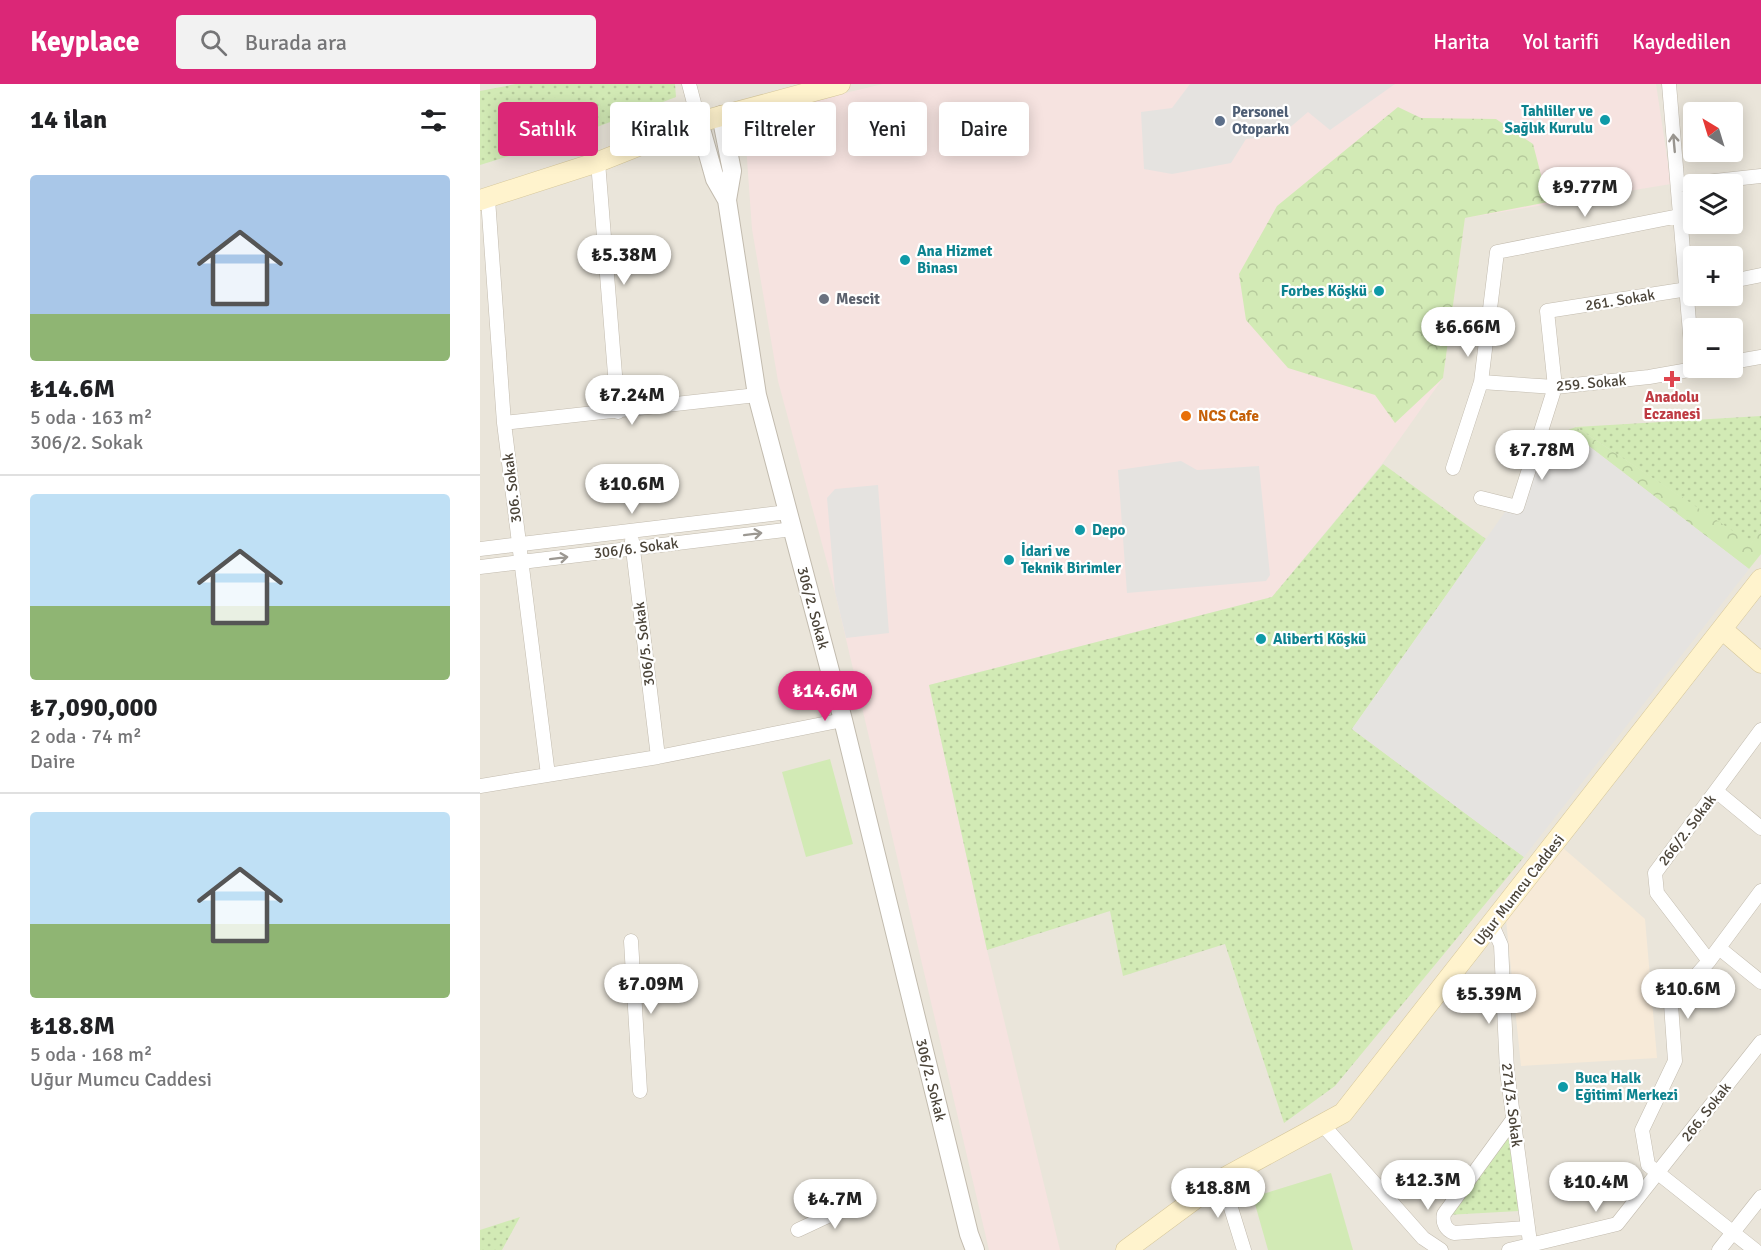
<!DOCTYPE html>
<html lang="tr">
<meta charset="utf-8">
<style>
:root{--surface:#fff;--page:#f2f2f2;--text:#202124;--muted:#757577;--line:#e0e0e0;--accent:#db2777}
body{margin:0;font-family:Signika,sans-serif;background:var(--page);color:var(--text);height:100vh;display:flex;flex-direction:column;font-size:22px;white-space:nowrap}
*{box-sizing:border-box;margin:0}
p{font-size:20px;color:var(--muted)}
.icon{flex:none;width:33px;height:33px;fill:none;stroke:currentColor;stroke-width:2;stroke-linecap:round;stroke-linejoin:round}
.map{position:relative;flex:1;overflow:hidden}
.side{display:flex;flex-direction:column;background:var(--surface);width:480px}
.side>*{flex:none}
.guide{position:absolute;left:18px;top:18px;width:570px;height:54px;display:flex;gap:12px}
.needle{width:39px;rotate:322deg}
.controls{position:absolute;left:1203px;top:18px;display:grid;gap:12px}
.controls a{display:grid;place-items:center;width:60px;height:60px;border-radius:6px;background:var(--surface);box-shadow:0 3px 15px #0003;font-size:30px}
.price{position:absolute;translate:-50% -51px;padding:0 14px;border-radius:21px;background:#fff;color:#222;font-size:20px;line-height:39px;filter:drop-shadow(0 2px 3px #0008)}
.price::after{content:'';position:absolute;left:50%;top:36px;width:18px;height:14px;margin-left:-9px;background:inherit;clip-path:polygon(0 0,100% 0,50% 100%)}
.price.selected{background:var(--accent);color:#fff}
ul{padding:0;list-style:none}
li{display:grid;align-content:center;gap:12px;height:318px;padding:0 30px}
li+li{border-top:2px solid var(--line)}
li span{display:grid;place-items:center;height:186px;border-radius:6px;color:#555}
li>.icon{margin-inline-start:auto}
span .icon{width:108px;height:108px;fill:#fffc;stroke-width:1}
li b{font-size:26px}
h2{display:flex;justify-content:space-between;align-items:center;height:72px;padding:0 30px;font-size:26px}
.pill{padding:0 21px;border-radius:6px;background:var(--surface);box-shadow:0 3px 15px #0003;font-size:21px;line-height:54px}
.pill.selected{background:var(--accent);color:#fff}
header{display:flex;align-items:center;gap:36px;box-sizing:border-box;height:84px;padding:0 30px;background:var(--accent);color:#fff}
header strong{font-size:28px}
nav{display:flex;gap:33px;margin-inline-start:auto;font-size:21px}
.search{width:420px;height:54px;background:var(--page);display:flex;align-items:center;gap:15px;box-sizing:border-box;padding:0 21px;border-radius:6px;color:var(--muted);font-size:22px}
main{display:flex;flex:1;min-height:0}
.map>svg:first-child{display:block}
.residential{fill:#eae5da;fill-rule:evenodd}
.commercial{fill:#f7ead8}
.medical{fill:#f6e3e0}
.grass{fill:url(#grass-dots)}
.forest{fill:url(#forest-crowns)}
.pitch{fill:#d2eab5}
.parking{fill:#e5e3e0}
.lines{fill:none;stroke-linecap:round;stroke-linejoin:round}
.minor-casing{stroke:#c2bbae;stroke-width:15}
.tertiary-casing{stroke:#c2bbae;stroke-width:20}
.secondary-casing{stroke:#d6c79b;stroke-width:21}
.minor{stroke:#fff;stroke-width:14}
.tertiary{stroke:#fff;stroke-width:18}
.secondary{stroke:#fff3cd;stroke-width:20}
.oneway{stroke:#9c9892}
.culture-dot{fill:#0f9aa8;stroke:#fff;stroke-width:2}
.service-dot{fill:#5c6f8a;stroke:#fff;stroke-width:2}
.worship-dot{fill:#6b7280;stroke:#fff;stroke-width:2}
.health-dot{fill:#e0444e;stroke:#fff;stroke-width:2}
.food-dot{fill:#e8710a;stroke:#fff;stroke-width:2}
.labels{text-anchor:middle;stroke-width:4.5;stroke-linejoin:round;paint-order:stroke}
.culture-label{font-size:15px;font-weight:bold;fill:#0d838f;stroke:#fff;text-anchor:start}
.service-label{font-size:15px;font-weight:bold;fill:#4e5e75;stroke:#fff;text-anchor:start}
.worship-label{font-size:15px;font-weight:bold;fill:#5b616d;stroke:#fff;text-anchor:start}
.street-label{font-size:15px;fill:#4b4439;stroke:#fff}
.health-label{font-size:15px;font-weight:bold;fill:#be3a42;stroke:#fff}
.food-label{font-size:15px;font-weight:bold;fill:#c56008;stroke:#fff;text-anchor:start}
</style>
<header>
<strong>Keyplace</strong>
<div class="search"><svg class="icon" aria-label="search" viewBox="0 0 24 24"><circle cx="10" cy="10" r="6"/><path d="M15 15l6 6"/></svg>Burada ara</div>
<nav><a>Harita</a><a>Yol tarifi</a><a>Kaydedilen</a></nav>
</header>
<main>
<section class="side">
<h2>14 ilan<svg class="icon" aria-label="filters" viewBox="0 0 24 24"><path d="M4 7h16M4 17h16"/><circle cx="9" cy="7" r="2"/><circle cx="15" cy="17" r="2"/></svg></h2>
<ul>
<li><span style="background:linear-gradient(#a9c7e8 75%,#8fb573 0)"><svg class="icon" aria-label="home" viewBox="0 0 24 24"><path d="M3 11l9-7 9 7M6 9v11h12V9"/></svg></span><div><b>₺14.6M</b><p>5 oda · 163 m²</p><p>306/2. Sokak</p></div></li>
<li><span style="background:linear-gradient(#bfe0f5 60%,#8fb573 0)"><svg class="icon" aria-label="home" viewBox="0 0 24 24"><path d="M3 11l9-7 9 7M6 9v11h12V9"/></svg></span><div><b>₺7,090,000</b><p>2 oda · 74 m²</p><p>Daire</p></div></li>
<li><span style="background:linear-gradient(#bfe0f5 60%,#8fb573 0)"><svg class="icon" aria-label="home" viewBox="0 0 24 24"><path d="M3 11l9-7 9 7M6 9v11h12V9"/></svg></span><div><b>₺18.8M</b><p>5 oda · 168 m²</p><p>Uğur Mumcu Caddesi</p></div></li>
</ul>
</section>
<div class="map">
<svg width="1281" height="1166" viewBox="0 0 1281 1166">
<defs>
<pattern id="grass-dots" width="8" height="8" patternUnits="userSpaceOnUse" patternTransform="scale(1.5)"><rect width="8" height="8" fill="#d2eab5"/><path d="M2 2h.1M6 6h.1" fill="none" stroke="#b6ca9c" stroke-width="1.8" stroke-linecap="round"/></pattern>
<pattern id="forest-crowns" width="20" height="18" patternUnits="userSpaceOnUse" patternTransform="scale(1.5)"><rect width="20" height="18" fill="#d2eab5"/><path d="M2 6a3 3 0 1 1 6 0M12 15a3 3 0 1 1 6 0" fill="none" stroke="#b6ca9c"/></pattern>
</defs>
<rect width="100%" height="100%" fill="#f6f3ec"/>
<path class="residential" d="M0 0H1281V1166H0ZM1214 28H1252V68H1214ZM1214 100H1252V140H1214ZM1214 172H1252V212H1214ZM1214 244H1252V284H1214Z"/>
<path class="commercial" d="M1083 764 1165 835 1177 974 1041 982 1026 836Z"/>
<path class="medical" d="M403 0H1176L1191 100 985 134 963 294 902 380 792 513 449 601 507 866 580 1166H509L355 508 298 297 272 145 264 33Z"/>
<path class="grass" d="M36 0H195L196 13 88 54 0 81V7Z
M1281 332V445L1271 460 1096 343Z
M903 380 1006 455 872 645 1044 773 855 1002 804 1039 745 860 643 892 630 827 507 866 449 601 792 513Z
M1031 1044 1039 1127 966 1131Z
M40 1133 22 1166H0V1146Z"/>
<path class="forest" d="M918 23 941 34 1016 35 1053 60 1068 118 985 134 963 294 915 339 895 311 808 284 766 236 759 190 797 122Z
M1096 343 1271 459 1281 445V470L1269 485 1088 346Z"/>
<path class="pitch" d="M93 10 96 26 64 32 61 16Z
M350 675 373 760 326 773 302 688Z
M851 1089 873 1166H788L773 1113Z"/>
<path class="parking" d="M710 0H915L850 46 828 28 800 52 766 55 751 79 692 90 664 85 661 28 692 24Z
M1088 346 1269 485 1044 773 872 645 1027 425Z
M701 377 717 386 779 382 790 491 786 497 647 509 638 386Z
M398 401 409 549 366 554 355 508 347 414 355 405Z"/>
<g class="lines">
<g class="minor-casing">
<path id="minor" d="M209 0 219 38
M1189 0 1213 285
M118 78 138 328
M1198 101 1281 92
M8 115 24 339 68 691
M1252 197 1281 191
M1252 278 1281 273
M1001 298 1075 303 1169 293 1220 284
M24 339 277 311
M973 384 1001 298 1017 168 1199 132
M1001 414 1037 423 1075 303 1067 227 1214 204
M152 457 178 673
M0 465 308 428
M0 483 313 445
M0 702 178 673 363 636
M1236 707 1281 744
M1012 841 1021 861 1027 987 1051 1166
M151 857 160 1007
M1239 864 1281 898
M1229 877 1177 809 1175 789 1281 646
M1034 1034 964 1130C962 1139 966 1146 974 1149L1047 1144
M842 1040 943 1154 961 1166
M742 1095 764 1166
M318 1146 380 1117
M1029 1166 1137 1140 1281 958
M1239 1166 1281 1113
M1275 1166 1168 1081 1162 1046 1195 977 1191 920 1229 877 1281 807"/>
</g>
<g class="tertiary-casing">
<path id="tertiary" d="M241 31 252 87 247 116
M219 38 235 95 247 116 277 311 363 636 489 1150 495 1166"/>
</g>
<g class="secondary-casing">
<path id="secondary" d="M0 116 118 78 219 38 360 0
M1243 546 1281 579
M646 1166 742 1095 863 1029 1281 495"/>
</g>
<use href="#minor" class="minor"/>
<use href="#tertiary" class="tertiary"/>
<use href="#secondary" class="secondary"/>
</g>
<defs><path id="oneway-shaft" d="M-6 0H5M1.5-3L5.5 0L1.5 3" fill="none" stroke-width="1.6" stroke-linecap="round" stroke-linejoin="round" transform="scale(1.5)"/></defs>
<g class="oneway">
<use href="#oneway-shaft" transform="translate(1194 59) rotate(-95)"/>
<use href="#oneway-shaft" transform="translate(273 450) rotate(-7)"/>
<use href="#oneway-shaft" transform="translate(79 474) rotate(-7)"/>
</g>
<g class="culture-dot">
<circle cx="1125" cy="36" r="6"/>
<circle cx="425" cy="176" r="6"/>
<circle cx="899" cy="207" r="6"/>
<circle cx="600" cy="446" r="6"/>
<circle cx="529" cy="476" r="6"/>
<circle cx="781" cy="555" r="6"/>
<circle cx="1083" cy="1003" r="6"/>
</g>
<circle class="service-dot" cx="740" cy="37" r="6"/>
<circle class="worship-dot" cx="344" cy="215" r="6"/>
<path class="health-dot" d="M1189 286h6v6h6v6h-6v6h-6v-6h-6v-6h6z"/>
<circle class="food-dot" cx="706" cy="332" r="6"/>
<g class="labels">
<g class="culture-label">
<text x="1113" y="32" text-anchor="end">Tahliller ve<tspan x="1113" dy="17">Sağlık Kurulu</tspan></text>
<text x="437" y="172">Ana Hizmet<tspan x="437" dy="17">Binası</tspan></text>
<text x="887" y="212" text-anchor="end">Forbes Köşkü</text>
<text x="612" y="451">Depo</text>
<text x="541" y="472">İdari ve<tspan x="541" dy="17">Teknik Birimler</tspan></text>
<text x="793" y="560">Aliberti Köşkü</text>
<text x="1095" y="999">Buca Halk<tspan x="1095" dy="17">Eğitimi Merkezi</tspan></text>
</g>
<g class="service-label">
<text x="752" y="33">Personel<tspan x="752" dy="17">Otoparkı</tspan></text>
</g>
<g class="worship-label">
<text x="356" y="220">Mescit</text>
</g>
<g class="street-label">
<text transform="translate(1140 216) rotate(-9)" y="5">261. Sokak</text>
<text transform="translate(1111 299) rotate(-5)" y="5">259. Sokak</text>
<text transform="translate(32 404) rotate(-97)" y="5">306. Sokak</text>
<text transform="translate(156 464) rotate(-7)" y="5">306/6. Sokak</text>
<text transform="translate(333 524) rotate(75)" y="5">306/2. Sokak</text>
<text transform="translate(164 560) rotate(-97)" y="5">306/5. Sokak</text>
<text transform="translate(1207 746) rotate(-53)" y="5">266/2. Sokak</text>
<text transform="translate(1039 806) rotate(-52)" y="5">Uğur Mumcu Caddesi</text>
<text transform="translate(451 996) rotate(76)" y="5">306/2. Sokak</text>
<text transform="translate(1032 1021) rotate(83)" y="5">271/3. Sokak</text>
<text transform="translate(1226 1028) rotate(-52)" y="5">266. Sokak</text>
</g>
<g class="health-label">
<text x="1192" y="318">Anadolu<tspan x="1192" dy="17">Eczanesi</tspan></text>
</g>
<g class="food-label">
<text x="718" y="337">NCS Cafe</text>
</g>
</g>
</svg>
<div class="controls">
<a><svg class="needle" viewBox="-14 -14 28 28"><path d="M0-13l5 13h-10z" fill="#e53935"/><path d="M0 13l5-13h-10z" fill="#757577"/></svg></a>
<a><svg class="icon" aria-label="layers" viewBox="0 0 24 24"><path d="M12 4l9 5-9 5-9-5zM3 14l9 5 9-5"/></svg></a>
<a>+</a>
<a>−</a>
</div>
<b class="price" style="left:1105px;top:134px">₺9.77M</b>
<b class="price" style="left:144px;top:202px">₺5.38M</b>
<b class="price" style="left:988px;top:274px">₺6.66M</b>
<b class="price" style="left:152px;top:342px">₺7.24M</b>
<b class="price" style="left:1062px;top:397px">₺7.78M</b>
<b class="price" style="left:152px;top:431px">₺10.6M</b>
<b class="price selected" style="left:345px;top:638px">₺14.6M</b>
<b class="price" style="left:171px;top:931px">₺7.09M</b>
<b class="price" style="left:1208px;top:936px">₺10.6M</b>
<b class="price" style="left:1009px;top:941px">₺5.39M</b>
<b class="price" style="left:948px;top:1127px">₺12.3M</b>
<b class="price" style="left:1116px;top:1129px">₺10.4M</b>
<b class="price" style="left:738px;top:1135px">₺18.8M</b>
<b class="price" style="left:355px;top:1146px">₺4.7M</b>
<div class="guide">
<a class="pill selected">Satılık</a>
<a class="pill">Kiralık</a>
<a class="pill">Filtreler</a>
<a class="pill">Yeni</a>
<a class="pill">Daire</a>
</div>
</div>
</main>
